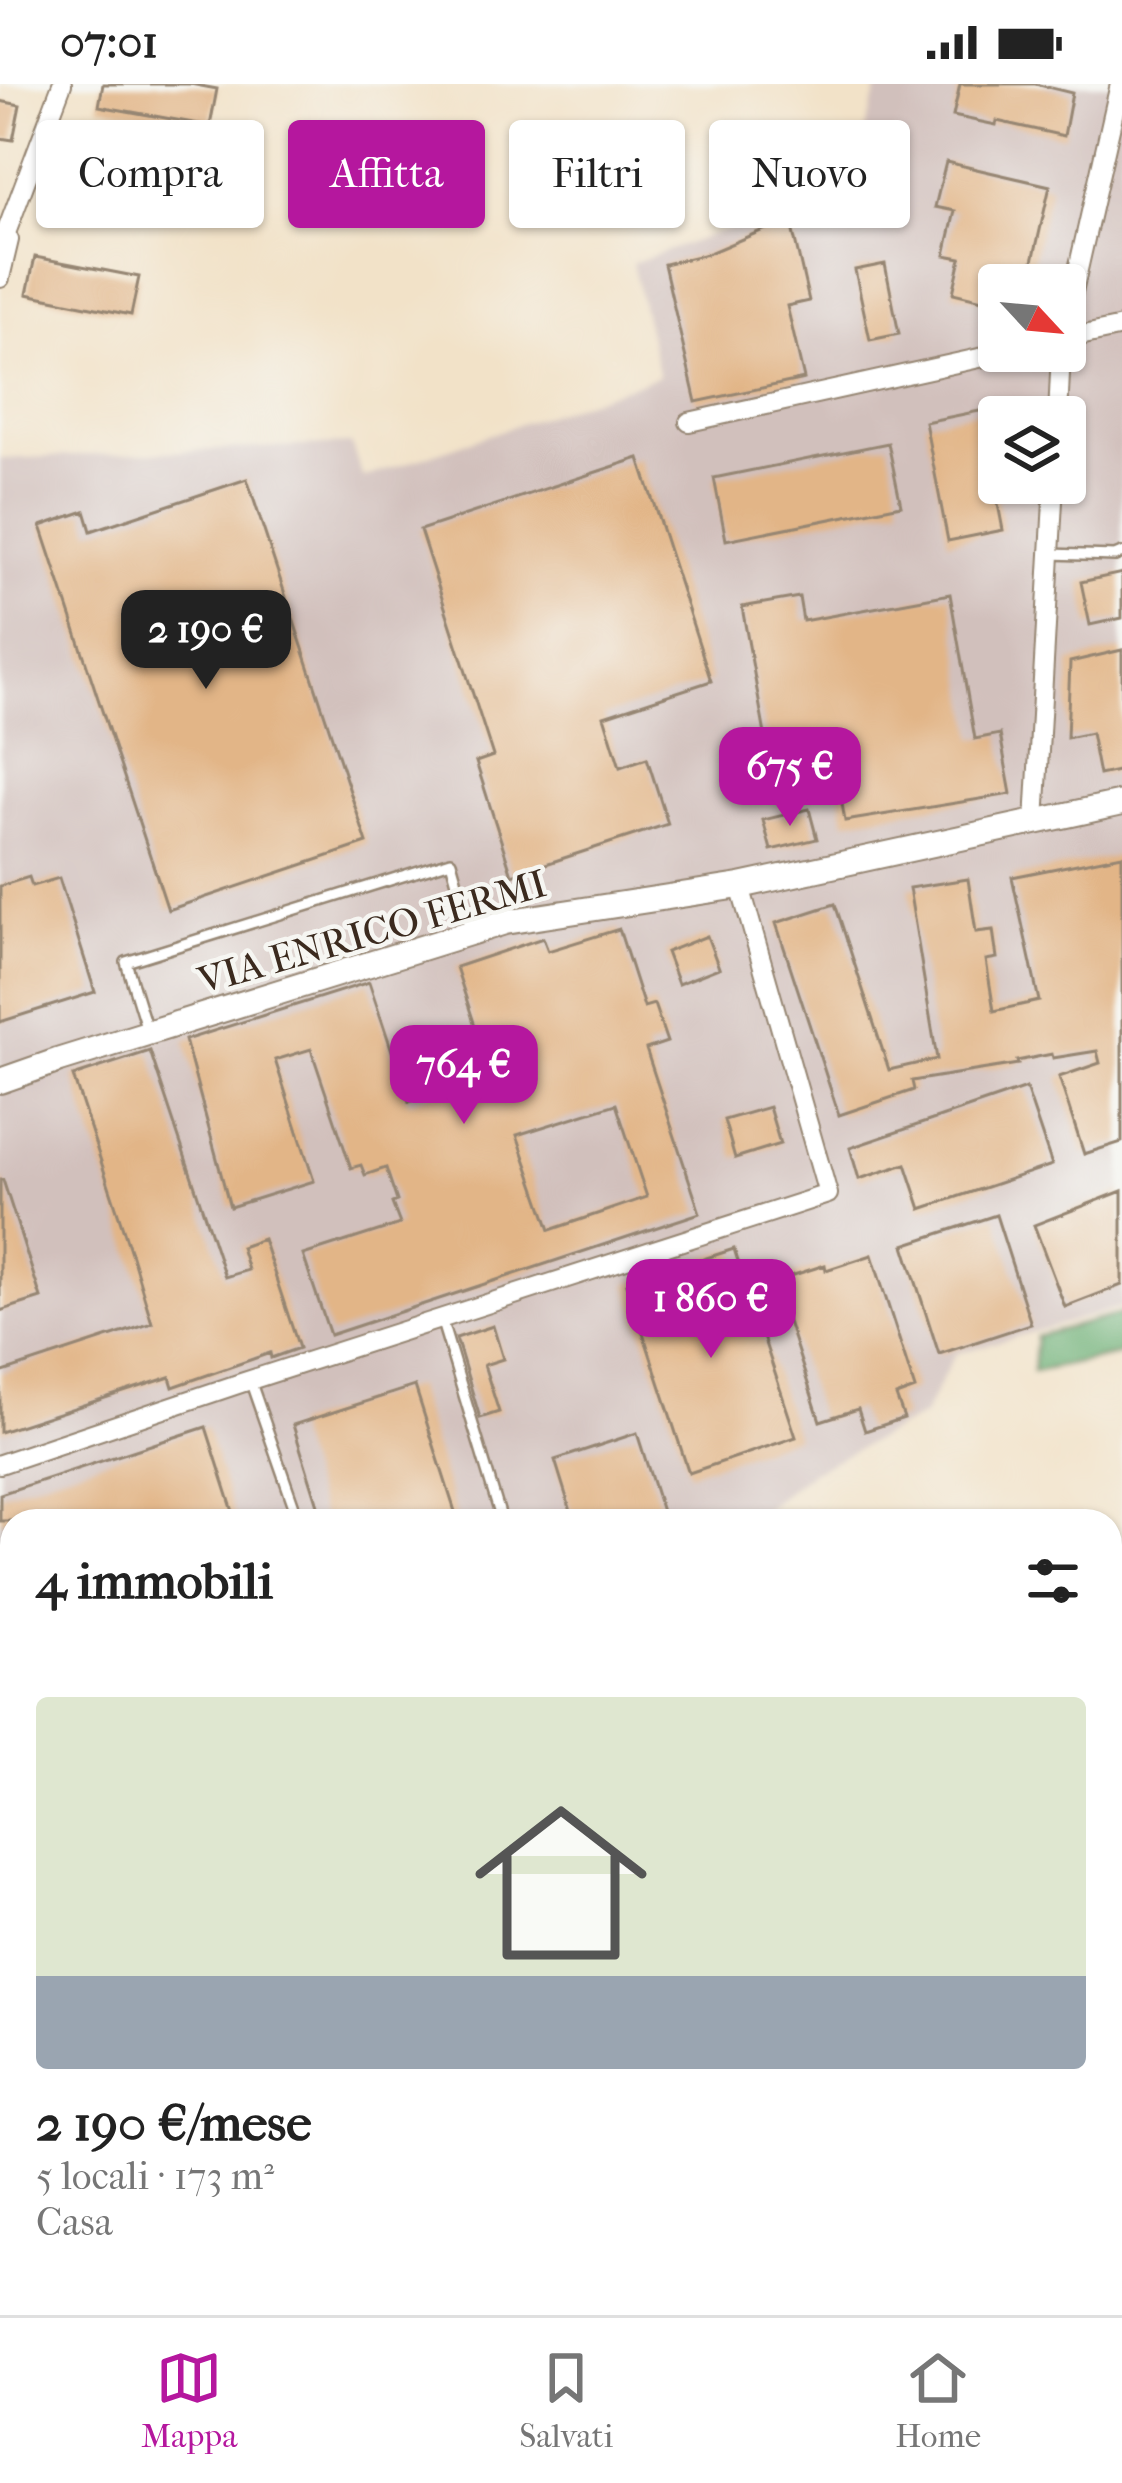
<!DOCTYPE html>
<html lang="it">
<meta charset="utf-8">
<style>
:root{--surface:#fff;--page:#f6f6f6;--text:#222;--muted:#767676;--line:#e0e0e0;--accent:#b5179e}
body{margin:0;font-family:"IM FELL French Canon",serif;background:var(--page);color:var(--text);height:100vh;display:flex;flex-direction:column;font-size:45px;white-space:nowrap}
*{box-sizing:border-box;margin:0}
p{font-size:39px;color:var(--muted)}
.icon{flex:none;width:66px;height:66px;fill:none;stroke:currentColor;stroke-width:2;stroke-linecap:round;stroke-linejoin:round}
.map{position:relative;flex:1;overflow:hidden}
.side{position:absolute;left:0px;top:1425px;width:1122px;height:807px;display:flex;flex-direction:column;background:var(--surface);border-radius:36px 36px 0 0;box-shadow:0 3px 9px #0004}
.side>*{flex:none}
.banner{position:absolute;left:36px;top:36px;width:1050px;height:108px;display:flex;gap:24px}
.needle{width:78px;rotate:116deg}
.tools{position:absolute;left:978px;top:180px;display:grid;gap:24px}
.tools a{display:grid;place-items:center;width:108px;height:108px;border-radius:12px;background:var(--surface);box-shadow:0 3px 9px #0004;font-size:60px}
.price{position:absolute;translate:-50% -102px;padding:0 27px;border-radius:24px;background:var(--accent);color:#fff;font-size:39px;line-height:78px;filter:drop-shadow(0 3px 6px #0008)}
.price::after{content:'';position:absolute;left:50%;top:72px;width:36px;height:27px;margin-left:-18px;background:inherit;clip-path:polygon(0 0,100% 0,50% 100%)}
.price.on{background:#222;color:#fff}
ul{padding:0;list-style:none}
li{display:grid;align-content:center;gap:24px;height:636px;padding:0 36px}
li+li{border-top:3px solid var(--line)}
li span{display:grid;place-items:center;height:372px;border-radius:12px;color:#555}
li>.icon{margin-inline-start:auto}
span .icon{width:216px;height:216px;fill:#fffc;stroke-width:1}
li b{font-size:51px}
h2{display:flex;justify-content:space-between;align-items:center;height:144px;padding:0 36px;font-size:51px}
.tag{padding:0 42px;border-radius:12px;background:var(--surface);box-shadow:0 3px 9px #0004;font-size:42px;line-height:108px}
.tag.on{background:var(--accent);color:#fff}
.status{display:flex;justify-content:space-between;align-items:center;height:84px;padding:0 60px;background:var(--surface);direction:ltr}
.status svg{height:33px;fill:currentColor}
.menu{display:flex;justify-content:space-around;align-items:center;height:168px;border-top:3px solid var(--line);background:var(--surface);font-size:33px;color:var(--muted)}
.menu a{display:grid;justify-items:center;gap:6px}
.menu .on{color:var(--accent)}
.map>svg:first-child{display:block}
.industrial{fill:#d1c0bc;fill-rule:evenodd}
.forest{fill:#6caf73;stroke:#546c48;stroke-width:3}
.building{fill:#e2b587;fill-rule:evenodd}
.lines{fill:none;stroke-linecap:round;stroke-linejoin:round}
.lane-casing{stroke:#968673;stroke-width:14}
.street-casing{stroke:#968673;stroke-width:22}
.secondary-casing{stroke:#968673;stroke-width:28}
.highway-casing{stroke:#968673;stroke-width:38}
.path{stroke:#968673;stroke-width:3;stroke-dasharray:3 9;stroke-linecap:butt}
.lane{stroke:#fff;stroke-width:9}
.street{stroke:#fff;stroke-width:18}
.secondary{stroke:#fff;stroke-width:24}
.highway{stroke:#fff;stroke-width:33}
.labels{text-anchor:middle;stroke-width:9;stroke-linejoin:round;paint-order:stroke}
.street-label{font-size:39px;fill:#3b2a1e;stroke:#f6f6f2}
</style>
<div class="status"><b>07:01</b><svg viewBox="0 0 49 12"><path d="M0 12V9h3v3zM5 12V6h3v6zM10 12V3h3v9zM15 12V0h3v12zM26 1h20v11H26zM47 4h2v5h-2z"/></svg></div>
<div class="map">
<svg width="1122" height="2231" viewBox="0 0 1122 2231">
<rect width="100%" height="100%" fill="#f6f6f2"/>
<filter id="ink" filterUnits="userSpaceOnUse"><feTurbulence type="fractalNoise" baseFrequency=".00833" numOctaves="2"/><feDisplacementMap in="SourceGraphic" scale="24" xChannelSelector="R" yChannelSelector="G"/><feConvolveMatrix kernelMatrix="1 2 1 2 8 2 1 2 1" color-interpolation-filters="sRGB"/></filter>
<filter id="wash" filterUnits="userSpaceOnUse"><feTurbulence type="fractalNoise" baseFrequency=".004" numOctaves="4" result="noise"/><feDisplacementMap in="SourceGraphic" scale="48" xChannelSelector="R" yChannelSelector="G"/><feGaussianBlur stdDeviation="2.7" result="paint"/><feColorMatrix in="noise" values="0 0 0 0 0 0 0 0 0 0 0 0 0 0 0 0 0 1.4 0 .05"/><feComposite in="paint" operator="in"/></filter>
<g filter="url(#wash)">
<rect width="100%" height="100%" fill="#f2e2c8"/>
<path class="industrial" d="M879 0H1122V1223L955 1270 923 1332 811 1388 748 1437H12V1583L0 1587V375L351 360 363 394 659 292 632 179 847 105ZM999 201H1065V267H999ZM999 333H1065V399H999Z"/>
<path class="forest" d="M1122 1230V1270L1033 1288 1036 1252Z"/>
<g id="blocks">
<path class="building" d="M103 0H190L217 5 210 42 99 22Z
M960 0H1035L1072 9 1064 52 997 37 996 41 953 32Z
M0 17 20 21 13 56 0 54Z
M73 76 175 93 168 130 66 112Z
M946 78 1050 102 1030 190 1024 188 1022 201H999V220L953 209 961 174 945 171 955 127 935 123Z
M791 139 809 217 787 222 804 295 696 318 664 180 707 170 768 144Z
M35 173 139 193 131 231 27 210Z
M885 180 899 250 870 256 855 186Z
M999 323V361L987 363 1003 446 948 457 925 338Z
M888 359 901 421 726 456 714 394Z
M639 374 711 597 604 632 620 683 647 674 668 740 512 791 476 678 493 672 420 446Z
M247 395 367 759 168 826 41 442 85 427 91 447Z
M1122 489V534L1090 541 1081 498Z
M950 510 975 655 1000 650 1011 710 845 737 831 656 768 667 742 523 799 513 803 537Z
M1122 566V686L1099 691 1091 649 1067 654 1070 578Z
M809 725 817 755 771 766 763 736Z
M1122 771V1058L1084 1070 1059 993 1100 979 1097 967 1053 974 1052 970 1017 977 1018 980 912 997 914 1006 839 1031 776 839 835 820 889 986 937 975 909 804 968 795 976 848 993 846 997 874 986 876 994 927 1039 917 1012 793Z
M29 793 32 802 59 794 95 908 0 938V802Z
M619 845 644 923 654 920 667 958 646 965 700 1129 330 1251 303 1171 400 1140 392 1119 397 1117 386 1084 365 1091 361 1081 351 1084 311 965 275 976 314 1097 230 1123 185 956 369 898 409 1018 490 988 456 883 543 854 548 867ZM616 1020 647 1113 550 1146 517 1051Z
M707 852 719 884 678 900 666 868Z
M150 967 225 1193 248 1186 241 1163 263 1155 299 1264 271 1274 270 1269 173 1303 170 1293 0 1348V1289L152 1239 132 1172 73 992Z
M1026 1004 1052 1081 921 1125 906 1080 859 1095 850 1064Z
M769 1023 780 1060 735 1074 724 1036Z
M0 1096H3L41 1214 0 1227Z
M1122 1107V1201L1065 1223 1034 1141Z
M996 1131 1031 1240 939 1270 904 1161Z
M734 1165 796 1353 689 1389 627 1200Z
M872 1171 915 1305 896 1312 904 1334 865 1347 858 1325 820 1337 775 1197 825 1181 826 1186Z
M493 1242 503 1275 484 1281 499 1328 480 1334 456 1254Z
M415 1302 458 1437H323L293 1341Z
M206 1343 236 1437H0V1410Z
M637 1349 665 1437H574L555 1376Z"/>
</g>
</g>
<g filter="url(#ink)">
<use href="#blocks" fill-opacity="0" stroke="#968673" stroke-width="3"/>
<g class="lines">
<g class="lane-casing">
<path id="lane" d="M1050 470 1115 472 1122 469
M147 946 126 878 451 777 470 844
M441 1235 502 1437
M250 1296 299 1437"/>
</g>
<g class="street-casing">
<path id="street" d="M0 165 62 0
M0 194 9 156
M1065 243 1120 0
M1065 255 1122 243
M1058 333 1061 267
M689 338 1011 267
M1035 738 1054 399
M0 1380 241 1299 828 1110 740 802"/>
</g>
<g class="secondary-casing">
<path id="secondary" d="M0 997 57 977 505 838 740 802 1122 719"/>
</g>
<g class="highway-casing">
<path id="highway" d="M1110 1799 1122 1798
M1110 1840 1122 1838
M0 1954 12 1952
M0 1994 12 1993"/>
</g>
<path class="path" d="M0 1629 12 1628
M645 2231 649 2220"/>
<use href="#lane" class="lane"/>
<use href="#street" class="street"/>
<use href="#secondary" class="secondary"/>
<use href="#highway" class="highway"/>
</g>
</g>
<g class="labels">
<g class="street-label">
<text transform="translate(372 847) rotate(-16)" y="14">VIA ENRICO FERMI</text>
</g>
</g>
</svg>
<div class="tools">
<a><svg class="needle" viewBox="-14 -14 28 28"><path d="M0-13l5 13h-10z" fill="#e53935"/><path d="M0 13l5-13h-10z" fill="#767676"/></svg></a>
<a><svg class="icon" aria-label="layers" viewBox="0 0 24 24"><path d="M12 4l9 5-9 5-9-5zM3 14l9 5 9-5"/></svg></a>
</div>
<b class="price on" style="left:206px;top:608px">2 190 €</b>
<b class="price" style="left:790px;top:745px">675 €</b>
<b class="price" style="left:464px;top:1043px">764 €</b>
<b class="price" style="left:711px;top:1277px">1 860 €</b>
<div class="banner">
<a class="tag">Compra</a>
<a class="tag on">Affitta</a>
<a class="tag">Filtri</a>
<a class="tag">Nuovo</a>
</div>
<section class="side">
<h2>4 immobili<svg class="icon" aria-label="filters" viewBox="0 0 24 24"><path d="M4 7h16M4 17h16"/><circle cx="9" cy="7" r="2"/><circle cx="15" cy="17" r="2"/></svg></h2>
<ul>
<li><span style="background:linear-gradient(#dfe7d0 75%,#9aa5b1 0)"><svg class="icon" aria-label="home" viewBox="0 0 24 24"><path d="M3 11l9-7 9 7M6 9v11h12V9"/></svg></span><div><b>2 190 €/mese</b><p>5 locali · 173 m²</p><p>Casa</p></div></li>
</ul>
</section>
</div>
<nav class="menu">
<a class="on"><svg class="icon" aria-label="map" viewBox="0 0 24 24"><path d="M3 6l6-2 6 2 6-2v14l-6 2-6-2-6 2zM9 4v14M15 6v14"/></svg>Mappa</a>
<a><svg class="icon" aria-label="saved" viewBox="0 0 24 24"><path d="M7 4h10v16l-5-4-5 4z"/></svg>Salvati</a>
<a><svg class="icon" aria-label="home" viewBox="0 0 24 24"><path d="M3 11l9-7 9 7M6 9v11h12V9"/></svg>Home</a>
</nav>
